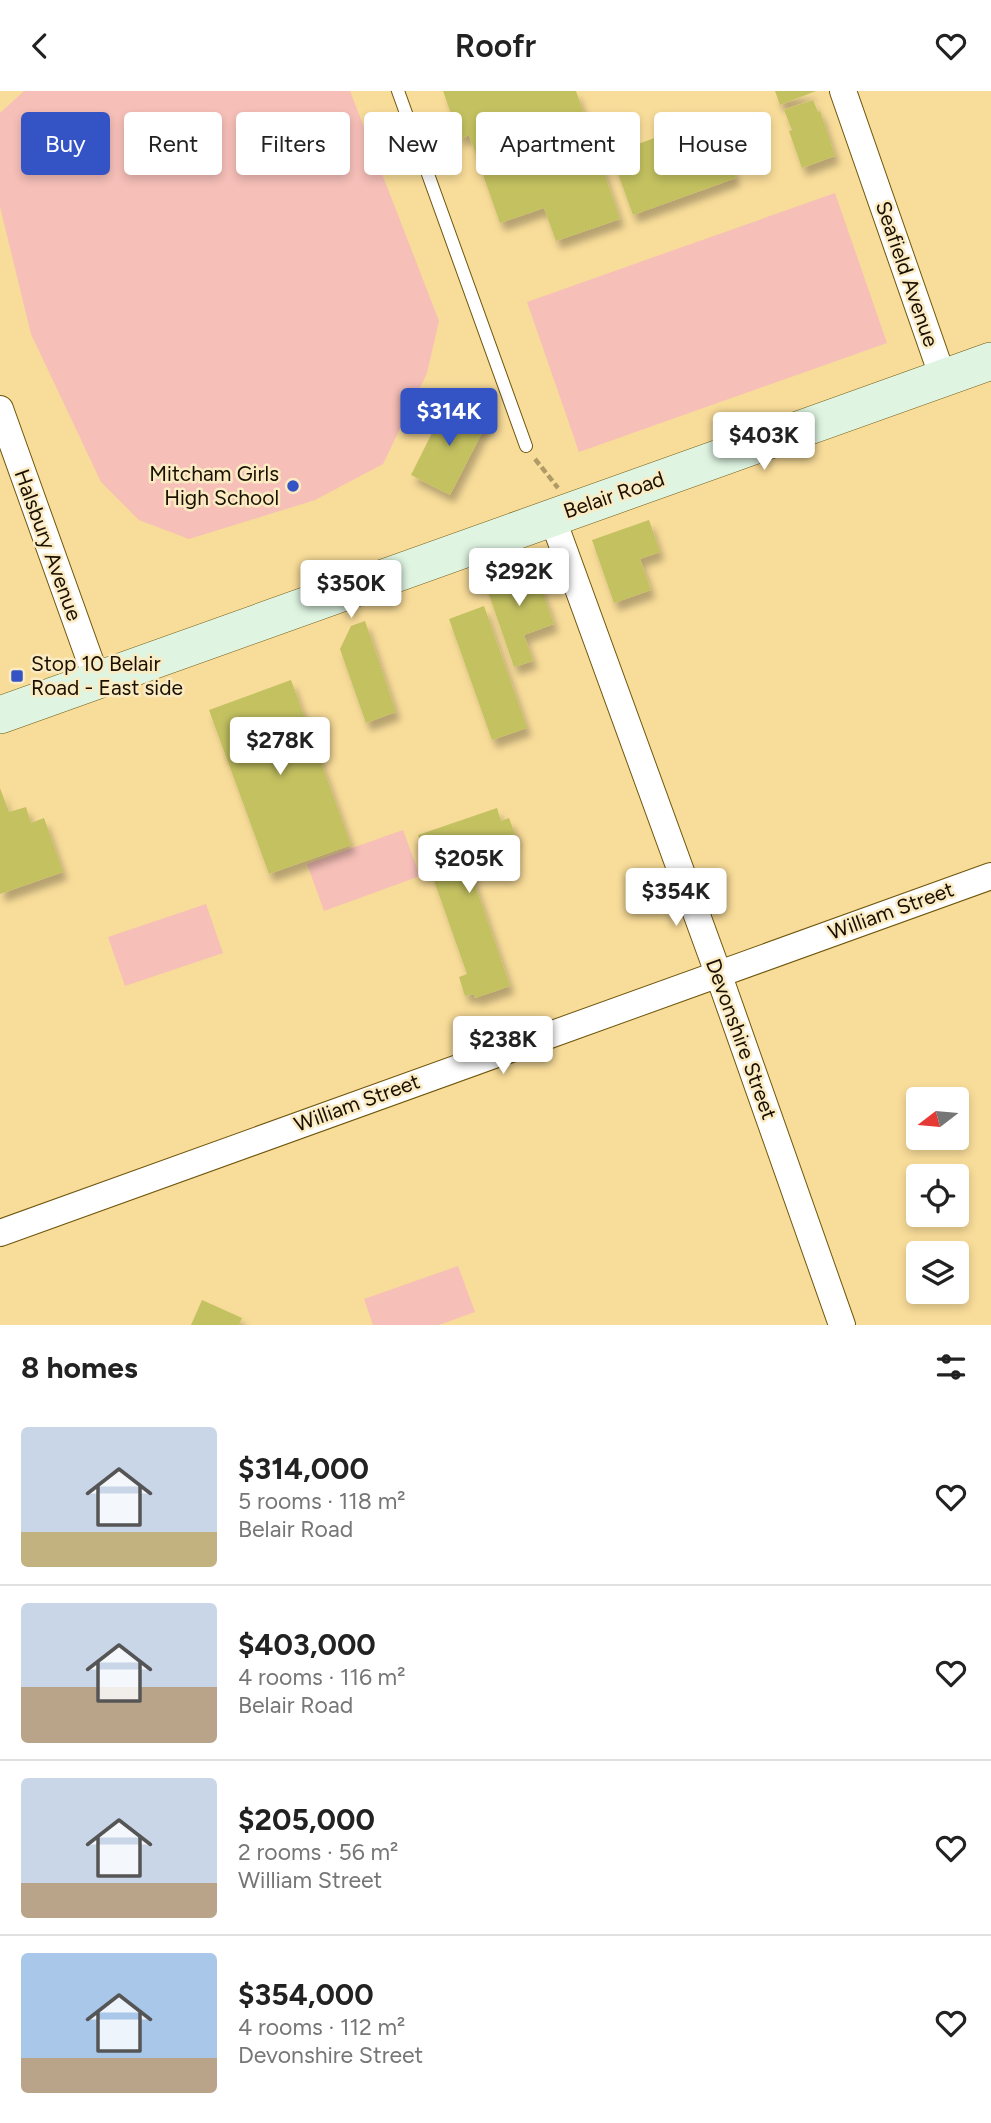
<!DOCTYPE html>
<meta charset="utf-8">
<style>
:root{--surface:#fff;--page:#f2f2f2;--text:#222;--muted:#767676;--line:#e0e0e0;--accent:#3453c4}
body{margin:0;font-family:Figtree,sans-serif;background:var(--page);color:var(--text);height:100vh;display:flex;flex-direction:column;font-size:26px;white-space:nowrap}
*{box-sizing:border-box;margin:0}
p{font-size:23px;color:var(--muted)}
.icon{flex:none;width:38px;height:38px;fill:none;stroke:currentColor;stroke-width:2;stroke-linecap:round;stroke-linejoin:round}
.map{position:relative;height:1234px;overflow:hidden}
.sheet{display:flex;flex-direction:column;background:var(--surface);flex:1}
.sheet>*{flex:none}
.hud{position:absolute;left:21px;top:21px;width:950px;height:63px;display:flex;gap:14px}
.needle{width:46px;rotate:254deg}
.fabs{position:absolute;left:906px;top:996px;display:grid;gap:14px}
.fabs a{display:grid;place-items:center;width:63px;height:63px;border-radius:7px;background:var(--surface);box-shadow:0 4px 10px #0003;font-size:35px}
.price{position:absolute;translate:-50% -60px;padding:0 16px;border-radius:7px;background:#fff;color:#222;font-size:23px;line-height:46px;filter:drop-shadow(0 2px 4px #0008)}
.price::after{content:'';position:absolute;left:50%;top:42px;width:21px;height:16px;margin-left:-10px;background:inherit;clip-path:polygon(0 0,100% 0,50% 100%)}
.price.selected{background:var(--accent);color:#fff}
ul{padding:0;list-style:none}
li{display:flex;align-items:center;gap:21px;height:175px;padding:0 21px}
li+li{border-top:2px solid var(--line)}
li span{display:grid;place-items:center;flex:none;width:196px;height:140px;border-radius:7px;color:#555}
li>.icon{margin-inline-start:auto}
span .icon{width:84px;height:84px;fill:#fffc;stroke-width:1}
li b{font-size:30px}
h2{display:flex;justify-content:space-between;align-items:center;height:84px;padding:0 21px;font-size:30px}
.tag{padding:0 24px;border-radius:7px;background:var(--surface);box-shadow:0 4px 10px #0003;font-size:24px;line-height:63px}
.tag.selected{background:var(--accent);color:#fff}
header{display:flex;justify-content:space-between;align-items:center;height:91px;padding:0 21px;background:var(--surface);font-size:32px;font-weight:600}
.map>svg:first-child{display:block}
.green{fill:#f6bfb8}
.building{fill:#c3c161;filter:url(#shadow)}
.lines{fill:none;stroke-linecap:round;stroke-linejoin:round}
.lane-casing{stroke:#70570e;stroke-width:14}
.street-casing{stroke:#70570e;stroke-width:28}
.secondary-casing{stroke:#70570e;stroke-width:38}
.path{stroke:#b09a67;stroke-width:4.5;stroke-dasharray:7 3.5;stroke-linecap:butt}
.lane{stroke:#fff;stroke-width:12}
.street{stroke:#fff;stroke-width:26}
.secondary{stroke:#dff5e2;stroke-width:37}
.poi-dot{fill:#3453c4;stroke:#fbebc3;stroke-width:2.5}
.labels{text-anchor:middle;stroke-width:5;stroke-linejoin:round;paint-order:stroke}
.street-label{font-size:21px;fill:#1a1000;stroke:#fbebc3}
.poi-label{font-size:21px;fill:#1a1000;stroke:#fbebc3;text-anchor:end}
</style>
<header><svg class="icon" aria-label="back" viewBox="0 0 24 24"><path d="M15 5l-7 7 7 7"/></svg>Roofr<svg class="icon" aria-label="heart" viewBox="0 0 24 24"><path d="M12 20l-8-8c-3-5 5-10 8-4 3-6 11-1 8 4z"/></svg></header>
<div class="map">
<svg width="991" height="1234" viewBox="0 0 991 1234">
<defs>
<filter id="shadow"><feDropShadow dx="4.5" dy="8" stdDeviation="3.5" flood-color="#0004"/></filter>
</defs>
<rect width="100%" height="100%" fill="#f8dc99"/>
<path class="green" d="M24 0H350L439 230 427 282 383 373 315 409 189 448 139 429 101 391 31 243 0 116V22Z
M835 102 887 252 579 361 527 211Z
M403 739 420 785 324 820 307 773Z
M206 813 223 862 125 895 108 846Z
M458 1175 475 1221 439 1234H373L364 1208Z"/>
<path class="building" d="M443 0H576L620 128 556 150 544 117 500 132 469 44 460 48Z
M775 0H816L780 14Z
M813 9 818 21 820 20 835 65 802 77 789 40 792 39 784 19Z
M714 25 736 87 633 124 611 63Z
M448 310 488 330 450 404 411 384Z
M649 429 660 461 640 468 651 499 614 512 592 449Z
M527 471 533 473 554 533 524 544 533 570 514 576 483 486Z
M484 515 527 637 492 649 449 528Z
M365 530 396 621 366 632 340 558 351 535Z
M291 589 351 754 269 783 209 619Z
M0 697 9 721 26 716 31 732 44 727 63 781 0 803Z
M497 717 501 730 509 727 516 746 508 749 511 757 489 765 484 752 463 759 510 895 475 907 474 903 465 905 459 886 467 883 418 744Z
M202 1209 242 1227 239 1234H191Z"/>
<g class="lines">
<g class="lane-casing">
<path id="lane" d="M398 0 526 355"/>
</g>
<g class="street-casing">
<path id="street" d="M843 0 943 287
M0 318 97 589
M552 426 718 882 842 1234
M0 1142 991 785"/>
</g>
<g class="secondary-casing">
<path id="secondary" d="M0 624 991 270"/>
</g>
<path class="path" d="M535 368 558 397"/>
<use href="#lane" class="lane"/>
<use href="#street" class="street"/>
<use href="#secondary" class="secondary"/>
</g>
<g class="poi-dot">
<circle cx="293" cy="395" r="7"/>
<rect x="10" y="578" width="14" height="14" rx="3.5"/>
</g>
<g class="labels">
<g class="street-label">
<text transform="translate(907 183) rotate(71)" y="7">Seafield Avenue</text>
<text transform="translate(614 404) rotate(-19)" y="7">Belair Road</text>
<text transform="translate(48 454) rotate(70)" y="7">Halsbury Avenue</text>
<text transform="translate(891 820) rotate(-20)" y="7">William Street</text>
<text transform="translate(741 948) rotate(70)" y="7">Devonshire Street</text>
<text transform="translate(357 1012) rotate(-20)" y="7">William Street</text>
</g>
<g class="poi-label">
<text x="279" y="390">Mitcham Girls<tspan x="279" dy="24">High School</tspan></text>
<text x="31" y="580" text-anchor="start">Stop 10 Belair<tspan x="31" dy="24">Road - East side</tspan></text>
</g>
</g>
</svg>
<div class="fabs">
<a><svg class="needle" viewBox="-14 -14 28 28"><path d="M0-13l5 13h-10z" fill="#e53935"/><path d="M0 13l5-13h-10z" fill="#767676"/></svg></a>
<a><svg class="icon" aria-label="locate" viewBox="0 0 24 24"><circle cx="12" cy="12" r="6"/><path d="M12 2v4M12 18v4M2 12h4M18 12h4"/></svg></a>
<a><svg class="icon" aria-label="layers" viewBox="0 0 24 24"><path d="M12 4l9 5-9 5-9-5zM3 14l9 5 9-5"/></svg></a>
</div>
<b class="price selected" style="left:449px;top:357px">$314K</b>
<b class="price" style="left:764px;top:381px">$403K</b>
<b class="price" style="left:519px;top:517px">$292K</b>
<b class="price" style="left:351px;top:529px">$350K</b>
<b class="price" style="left:280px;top:686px">$278K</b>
<b class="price" style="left:469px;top:804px">$205K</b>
<b class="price" style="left:676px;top:837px">$354K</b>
<b class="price" style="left:503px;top:985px">$238K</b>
<div class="hud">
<a class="tag selected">Buy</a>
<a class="tag">Rent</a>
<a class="tag">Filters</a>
<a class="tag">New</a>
<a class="tag">Apartment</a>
<a class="tag">House</a>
</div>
</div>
<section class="sheet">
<h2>8 homes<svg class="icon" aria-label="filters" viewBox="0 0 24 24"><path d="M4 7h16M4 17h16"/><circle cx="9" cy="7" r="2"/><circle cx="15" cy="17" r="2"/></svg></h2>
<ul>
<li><span style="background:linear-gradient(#c9d6e8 75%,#c2b280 0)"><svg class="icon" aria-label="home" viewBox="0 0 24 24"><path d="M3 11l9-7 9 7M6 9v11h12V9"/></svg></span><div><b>$314,000</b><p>5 rooms · 118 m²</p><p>Belair Road</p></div><svg class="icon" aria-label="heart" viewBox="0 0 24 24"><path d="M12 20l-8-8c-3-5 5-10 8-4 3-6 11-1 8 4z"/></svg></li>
<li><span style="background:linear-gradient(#c9d6e8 60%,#b9a48a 0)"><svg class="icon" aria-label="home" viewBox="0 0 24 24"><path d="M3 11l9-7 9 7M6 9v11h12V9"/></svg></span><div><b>$403,000</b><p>4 rooms · 116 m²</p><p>Belair Road</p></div><svg class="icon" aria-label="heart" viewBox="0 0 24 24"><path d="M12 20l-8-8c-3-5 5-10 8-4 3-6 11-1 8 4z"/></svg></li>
<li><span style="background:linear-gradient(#c9d6e8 75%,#b9a48a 0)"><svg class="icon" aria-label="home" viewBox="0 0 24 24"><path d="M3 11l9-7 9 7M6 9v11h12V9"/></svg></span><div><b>$205,000</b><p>2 rooms · 56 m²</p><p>William Street</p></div><svg class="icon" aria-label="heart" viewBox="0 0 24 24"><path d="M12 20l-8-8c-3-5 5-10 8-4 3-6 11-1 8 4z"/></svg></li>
<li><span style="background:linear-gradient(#a9c7e8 75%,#b9a48a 0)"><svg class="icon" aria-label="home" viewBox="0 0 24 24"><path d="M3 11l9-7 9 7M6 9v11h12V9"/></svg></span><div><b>$354,000</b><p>4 rooms · 112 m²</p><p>Devonshire Street</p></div><svg class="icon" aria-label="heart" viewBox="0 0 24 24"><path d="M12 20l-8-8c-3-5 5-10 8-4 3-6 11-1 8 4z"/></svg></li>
</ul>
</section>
